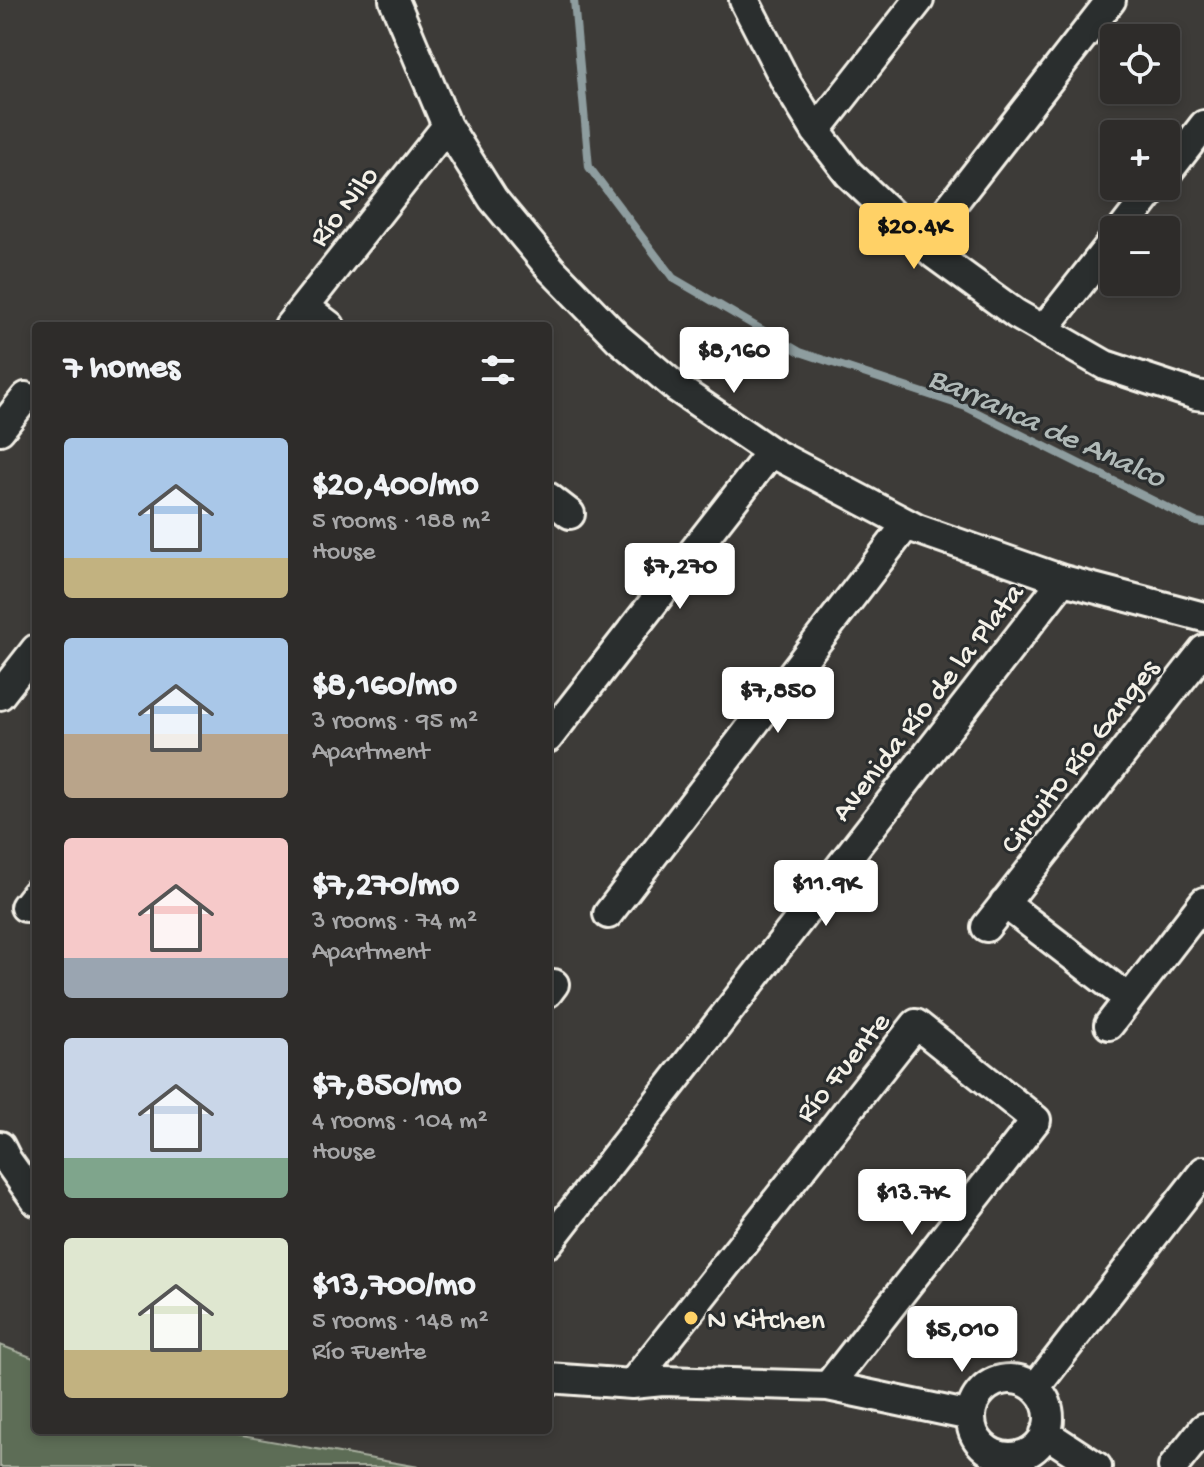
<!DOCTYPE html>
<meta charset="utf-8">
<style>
:root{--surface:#2e2c2a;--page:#3a3836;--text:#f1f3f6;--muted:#a7a7a8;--line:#494847;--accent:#ffd166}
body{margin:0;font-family:"Gochi Hand",sans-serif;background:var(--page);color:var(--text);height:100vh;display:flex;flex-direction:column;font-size:30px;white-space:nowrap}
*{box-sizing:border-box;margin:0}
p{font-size:26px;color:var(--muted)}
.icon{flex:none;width:44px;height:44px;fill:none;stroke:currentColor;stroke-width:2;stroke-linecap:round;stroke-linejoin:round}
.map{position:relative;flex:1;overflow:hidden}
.sheet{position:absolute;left:32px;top:322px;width:520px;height:1112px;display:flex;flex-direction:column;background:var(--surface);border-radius:8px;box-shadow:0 4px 12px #0003,0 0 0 2px var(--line)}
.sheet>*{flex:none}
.buttons{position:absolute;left:1100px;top:24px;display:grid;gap:16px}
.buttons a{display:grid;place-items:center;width:80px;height:80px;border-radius:8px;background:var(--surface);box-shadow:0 4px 12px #0003,0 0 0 2px var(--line);font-size:40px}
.price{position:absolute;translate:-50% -68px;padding:0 18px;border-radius:8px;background:#fff;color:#222;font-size:26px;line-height:52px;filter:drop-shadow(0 2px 4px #0008)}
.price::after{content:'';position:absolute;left:50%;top:48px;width:24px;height:18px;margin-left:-12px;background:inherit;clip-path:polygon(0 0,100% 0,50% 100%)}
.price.current{background:var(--accent);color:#111}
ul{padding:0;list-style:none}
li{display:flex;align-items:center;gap:24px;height:200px;padding:0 32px}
li span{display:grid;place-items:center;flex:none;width:224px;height:160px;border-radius:8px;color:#555}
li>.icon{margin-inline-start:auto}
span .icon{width:96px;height:96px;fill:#fffc;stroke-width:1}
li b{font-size:34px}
h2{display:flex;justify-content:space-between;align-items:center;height:96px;padding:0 32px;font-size:34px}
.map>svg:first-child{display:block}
.green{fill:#5d6d56;stroke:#a8af9f;stroke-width:2}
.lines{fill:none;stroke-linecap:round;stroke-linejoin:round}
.stream{stroke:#8e9d9f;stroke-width:8}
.minor-casing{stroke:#f4f1e8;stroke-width:34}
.minor{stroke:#2a2d2e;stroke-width:28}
.poi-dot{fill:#ffd166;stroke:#2a2d2e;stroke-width:3}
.labels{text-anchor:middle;stroke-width:6;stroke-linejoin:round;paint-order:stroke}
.street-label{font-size:30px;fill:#f4f1e8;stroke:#2a2d2e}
.poi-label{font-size:30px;fill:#f4f1e8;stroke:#2a2d2e;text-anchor:start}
.water-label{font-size:32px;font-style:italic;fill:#b0b9b7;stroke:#2a2d2e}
</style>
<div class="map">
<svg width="1204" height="1467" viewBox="0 0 1204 1467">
<rect width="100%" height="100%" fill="#3d3b38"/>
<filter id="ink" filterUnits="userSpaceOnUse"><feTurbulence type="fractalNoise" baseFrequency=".0125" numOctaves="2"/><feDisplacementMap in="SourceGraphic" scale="16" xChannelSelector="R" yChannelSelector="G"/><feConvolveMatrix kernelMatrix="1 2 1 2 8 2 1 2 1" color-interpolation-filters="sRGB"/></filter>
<g filter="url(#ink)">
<path class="green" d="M0 1345 36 1359V1430H222L236 1435 419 1467H0Z"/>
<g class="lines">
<path class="stream" d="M574 0 589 167 673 278 800 352 966 407 1196 522 1204 523"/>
<g class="minor-casing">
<path id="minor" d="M394 0 447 126 493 199 551 269 618 338 677 388 771 452 917 529 1063 580 1204 617
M744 0 787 84 816 131 849 174 935 255 1016 314 1105 365 1196 395 1204 396
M816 131 919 0
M1166 174 1204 125
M1122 230 1156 186
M922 243 1111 0
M305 307 330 326
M289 326 447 126
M1044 329 1114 240
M0 430 26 397
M548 497 570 514
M0 695 36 649
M548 738 771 452
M1004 903 1129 999
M25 907 36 893
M608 914 907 524
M986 927 1204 650
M548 992 554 984
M1109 1025 1204 902
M0 1146 7 1160 36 1201
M548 1243 1063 580
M548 1378 632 1384 663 1381 828 1386 971 1416
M971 1418a39 39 0 1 1 78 0a39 39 0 1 1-78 0Z
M632 1384 916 1024 1036 1120 828 1386
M1035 1388 1204 1171
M1045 1433 1097 1467
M1173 1467 1204 1428"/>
</g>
<use href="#minor" class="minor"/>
</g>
</g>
<circle class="poi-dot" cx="691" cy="1318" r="8"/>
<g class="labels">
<g class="street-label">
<text transform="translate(342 205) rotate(-52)" y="10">Río Nilo</text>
<text transform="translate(926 701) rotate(-52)" y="10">Avenida Río de la Plata</text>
<text transform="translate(1078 755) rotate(-52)" y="10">Circuito Río Ganges</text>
<text transform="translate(841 1066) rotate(-51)" y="10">Río Fuente</text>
</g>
<g class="poi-label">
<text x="707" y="1328">N Kitchen</text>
</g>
<g class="water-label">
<text transform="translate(1048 425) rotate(24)" y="11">Barranca de Analco</text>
</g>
</g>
</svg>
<div class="buttons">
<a><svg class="icon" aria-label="locate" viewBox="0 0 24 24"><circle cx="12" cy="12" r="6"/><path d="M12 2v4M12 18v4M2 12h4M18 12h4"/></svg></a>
<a>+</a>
<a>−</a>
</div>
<b class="price current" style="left:914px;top:271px">$20.4K</b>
<b class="price" style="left:734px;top:395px">$8,160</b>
<b class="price" style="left:680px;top:611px">$7,270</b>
<b class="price" style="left:778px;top:735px">$7,850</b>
<b class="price" style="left:826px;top:928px">$11.9K</b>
<b class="price" style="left:912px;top:1237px">$13.7K</b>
<b class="price" style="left:962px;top:1374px">$5,010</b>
<section class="sheet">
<h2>7 homes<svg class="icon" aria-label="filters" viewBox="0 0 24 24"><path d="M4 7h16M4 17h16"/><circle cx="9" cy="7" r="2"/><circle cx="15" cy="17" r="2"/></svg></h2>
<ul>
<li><span style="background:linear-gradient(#a9c7e8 75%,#c2b280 0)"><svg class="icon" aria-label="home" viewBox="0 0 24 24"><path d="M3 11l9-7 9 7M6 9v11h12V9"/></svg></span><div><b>$20,400/mo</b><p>5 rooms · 188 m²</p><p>House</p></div></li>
<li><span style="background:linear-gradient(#a9c7e8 60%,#b9a48a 0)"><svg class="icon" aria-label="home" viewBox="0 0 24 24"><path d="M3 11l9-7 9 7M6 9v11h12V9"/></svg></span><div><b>$8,160/mo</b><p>3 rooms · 95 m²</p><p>Apartment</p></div></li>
<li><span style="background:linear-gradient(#f6c9c9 75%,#9aa5b1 0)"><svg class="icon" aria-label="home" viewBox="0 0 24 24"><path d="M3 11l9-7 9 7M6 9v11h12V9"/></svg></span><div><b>$7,270/mo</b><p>3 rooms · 74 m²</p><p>Apartment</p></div></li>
<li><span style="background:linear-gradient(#c9d6e8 75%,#7fa58c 0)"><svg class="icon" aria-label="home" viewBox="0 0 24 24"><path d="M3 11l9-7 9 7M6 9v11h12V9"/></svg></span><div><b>$7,850/mo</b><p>4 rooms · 104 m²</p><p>House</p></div></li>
<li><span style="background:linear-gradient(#dfe7d0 70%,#c2b280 0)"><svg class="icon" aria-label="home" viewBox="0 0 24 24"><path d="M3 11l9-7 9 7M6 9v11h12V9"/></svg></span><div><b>$13,700/mo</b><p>5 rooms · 148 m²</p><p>Río Fuente</p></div></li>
</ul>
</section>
</div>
